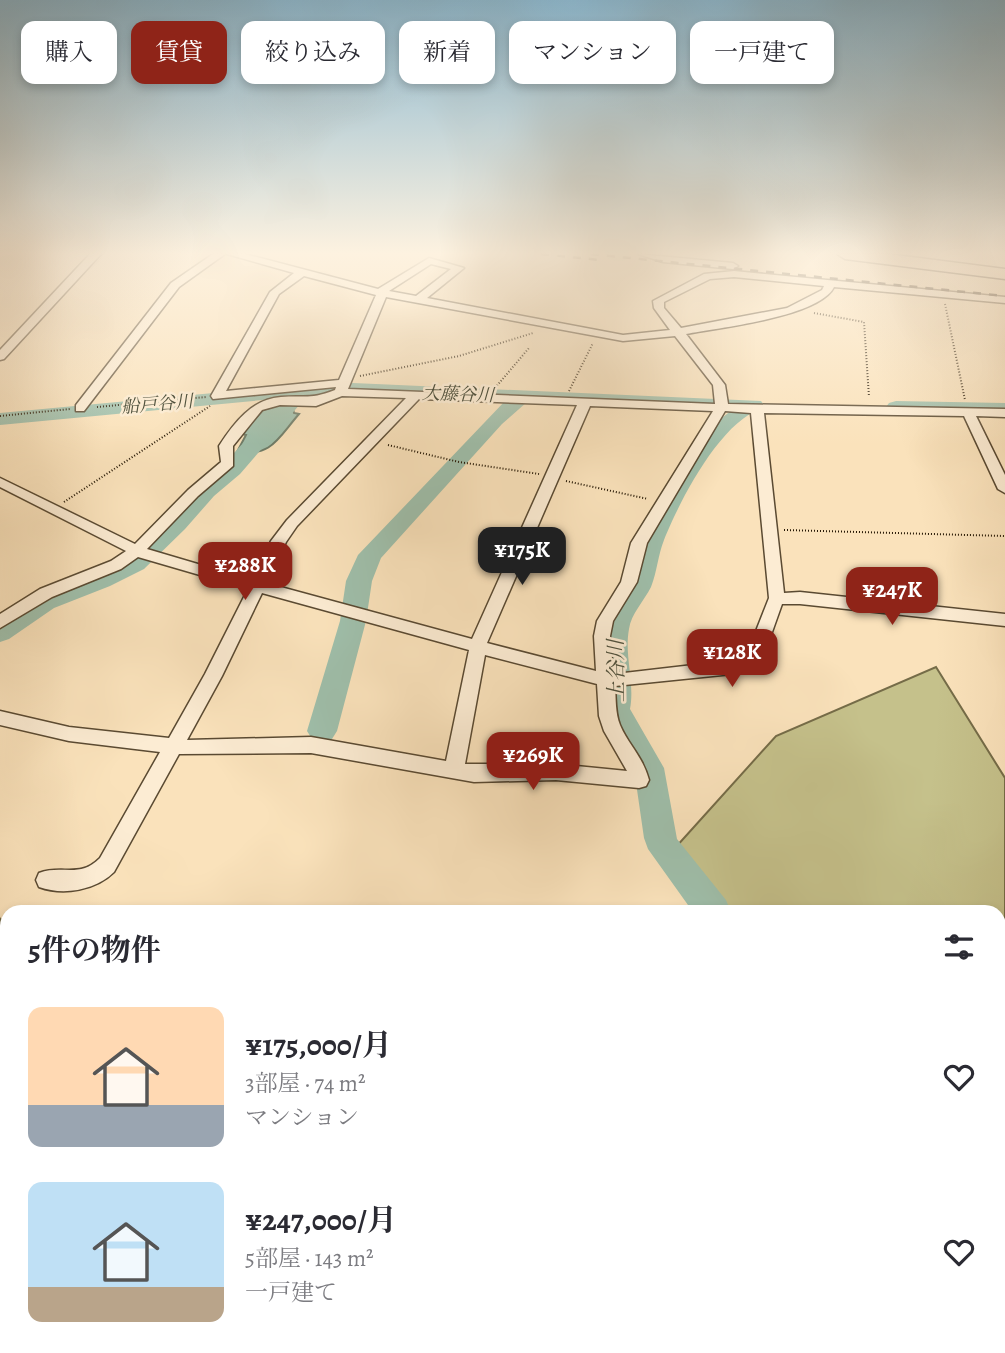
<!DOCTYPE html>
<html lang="ja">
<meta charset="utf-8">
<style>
:root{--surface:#fff;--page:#f2f2f3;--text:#2b2b33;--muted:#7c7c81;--accent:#8f2418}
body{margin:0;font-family:Alegreya,"Noto Serif JP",serif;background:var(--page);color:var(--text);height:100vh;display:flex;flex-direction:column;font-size:26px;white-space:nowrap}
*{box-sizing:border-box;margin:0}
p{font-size:23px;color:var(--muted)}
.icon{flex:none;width:38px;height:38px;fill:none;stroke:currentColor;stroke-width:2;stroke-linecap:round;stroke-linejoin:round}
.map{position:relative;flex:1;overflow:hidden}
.side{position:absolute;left:0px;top:905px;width:1006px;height:450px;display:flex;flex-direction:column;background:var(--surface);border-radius:21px 21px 0 0;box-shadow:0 4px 10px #0003}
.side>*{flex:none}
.guide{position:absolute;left:21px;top:21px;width:964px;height:63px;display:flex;gap:14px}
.price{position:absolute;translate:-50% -60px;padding:0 16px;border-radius:14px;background:var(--accent);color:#fff;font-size:23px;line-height:46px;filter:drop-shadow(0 2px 4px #0008)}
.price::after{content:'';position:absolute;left:50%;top:42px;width:21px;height:16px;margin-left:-10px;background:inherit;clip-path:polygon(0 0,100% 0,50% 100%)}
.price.current{background:#222;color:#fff}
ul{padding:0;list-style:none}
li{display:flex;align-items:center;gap:21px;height:175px;padding:0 28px}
li span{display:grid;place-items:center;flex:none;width:196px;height:140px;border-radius:14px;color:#555}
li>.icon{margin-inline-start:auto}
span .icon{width:84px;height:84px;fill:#fffc;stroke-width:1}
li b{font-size:30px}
h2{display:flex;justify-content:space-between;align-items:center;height:84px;padding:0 28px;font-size:30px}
.pill{padding:0 24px;border-radius:14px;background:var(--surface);box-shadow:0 4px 10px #0003;font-size:24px;line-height:63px}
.pill.current{background:var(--accent);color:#fff}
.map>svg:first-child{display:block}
.green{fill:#c5c18b;stroke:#756c48;stroke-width:2}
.water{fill:#9fbfab;stroke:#6e7c68;stroke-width:2}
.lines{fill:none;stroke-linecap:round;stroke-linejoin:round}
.river{fill:#9fbfab;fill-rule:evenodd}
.minor-casing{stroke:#5a4a32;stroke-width:3}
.trunk-casing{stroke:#251704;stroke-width:3}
.path{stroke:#251704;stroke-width:2;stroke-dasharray:1 2;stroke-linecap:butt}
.minor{fill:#fcecd3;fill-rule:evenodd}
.trunk{fill:#fae2bb;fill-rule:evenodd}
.rail{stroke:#251704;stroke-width:2.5;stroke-dasharray:8 8;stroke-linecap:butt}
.labels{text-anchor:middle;stroke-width:5;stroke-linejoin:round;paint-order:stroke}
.far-water-label{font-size:18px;font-style:italic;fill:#50523e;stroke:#fcecd3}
.water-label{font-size:21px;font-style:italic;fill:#50523e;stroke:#fcecd3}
</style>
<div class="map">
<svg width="1005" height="1353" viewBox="0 0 1005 1353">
<rect width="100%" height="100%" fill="#fae2bb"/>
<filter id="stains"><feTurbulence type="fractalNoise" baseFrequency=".00286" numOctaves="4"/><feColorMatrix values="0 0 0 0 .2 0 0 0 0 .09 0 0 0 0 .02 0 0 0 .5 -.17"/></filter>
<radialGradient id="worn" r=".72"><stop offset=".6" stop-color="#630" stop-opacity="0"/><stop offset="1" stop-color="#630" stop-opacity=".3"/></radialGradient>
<path class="green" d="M936 667 1005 778V972L999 969V912H693L666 858 776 736Z
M0 918 7 931V1348H806L808 1353H0Z"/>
<path class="water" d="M275 406 293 409 294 413 299 414C278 438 272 457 237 452L246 435 242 434 263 410Z"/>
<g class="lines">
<path class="river" d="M331 382 761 401 764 405 761 409C720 422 679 502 664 540 658 555 657 572 651 587 644 601 631 614 629 629 624 656 635 682 630 709L664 768 677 839 726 900 731 912H693L648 849 644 838 634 769 601 710 605 690 601 639 603 625 626 585 639 543 660 499 709 428 732 410 527 402 502 424 381 558 372 581 366 621 337 731 332 739 322 743 312 739 307 731 340 621 346 581 358 555 505 401 331 394 318 395 301 403 240 474 214 496 185 529 144 569 110 586 54 608 9 639 0 642V619L36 596 126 557 169 519 198 486 224 464 284 398 0 425V413Z
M896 401 1005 403V415L889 411 886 407 889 403Z
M876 1348H924L923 1353H875Z"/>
<g class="minor-casing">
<path id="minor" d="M90 254H101L4 359 0 360V350Z
M213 254H225L179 287 84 411H76V405L171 283Z
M227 254H245L378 289 429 258 464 268 427 298 623 335 670 330 654 308 653 301 704 274 734 271 1005 297V303L834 287C819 317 718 328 686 334L725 385 728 404 1005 409V417L976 416 1005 475V493L998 489 964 416 764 413 784 593 800 592 1005 614V626L800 604H782L761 663 752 672 615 686C616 699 615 713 620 725 629 746 642 755 649 780L646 786 639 788 556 780 474 782 311 753 179 754 114 872C96 890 64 896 39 887L36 880 39 873C63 864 79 879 100 858L160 752 69 741 0 725V711L69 727 169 738 205 674 248 589 138 557 121 569 52 597 0 628V614L40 589 111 561 126 551 0 487V478L135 544 188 490 221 462 219 446C234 423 252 399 281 397 307 395 309 400 335 390L336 387 213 399 211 396 270 292 294 273ZM431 264 451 269 416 296 389 291ZM304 276 376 295 339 380 226 391 279 294ZM734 277 824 286 822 290 787 308 681 328 664 308V302L710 279ZM386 297 623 341 675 336 713 385 715 404 348 389ZM342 396 406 398 287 520 271 541 252 580 147 549 198 496 233 466V446L262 410 280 405 316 406ZM419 399 577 405 472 639 266 583 286 542 297 526ZM590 406 713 411 631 543 621 582 597 621 594 636 596 671 487 643ZM725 411 751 413 769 598 745 659 624 673 613 672 610 636 613 621 637 582 647 543ZM262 593 469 650 446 761 311 737 187 740 222 676ZM485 655 597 684 599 716 604 731 627 771 556 764H465Z
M638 254 733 263 738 266 733 269 663 262Z
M1005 1093V1163L999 1165V1096Z
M999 1335 1005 1339V1353H979V1348H999Z"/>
</g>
<g class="trunk-casing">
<path id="trunk" d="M837 254H888L1005 269V279L845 259Z"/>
</g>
<path class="path" d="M945 304 965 400
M814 313 864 322 869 397
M360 376 459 356 533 333
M495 388 529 348
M569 391 593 343
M97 407 206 397
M0 416 70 409
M388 445 459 462 539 474
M566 481 648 499
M64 502 210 406
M784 530 1005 536"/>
<use href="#minor" class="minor"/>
<use href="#trunk" class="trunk"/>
<path class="rail" d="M541 254 600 260
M591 254 1005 296"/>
</g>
<linearGradient id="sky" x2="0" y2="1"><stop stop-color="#8bb8d0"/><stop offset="0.57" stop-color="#fdf2e0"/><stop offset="1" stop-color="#fdf2e0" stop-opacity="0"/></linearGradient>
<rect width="1005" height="444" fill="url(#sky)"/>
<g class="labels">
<g class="far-water-label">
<text transform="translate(458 394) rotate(2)" y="6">大藤谷川</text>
<text transform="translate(157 404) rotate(-5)" y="6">船戸谷川</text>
</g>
<g class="water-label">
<text transform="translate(616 671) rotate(-91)" y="7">上谷川</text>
</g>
</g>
<rect width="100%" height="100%" filter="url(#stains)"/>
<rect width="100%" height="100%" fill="url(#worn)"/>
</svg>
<b class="price current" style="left:522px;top:587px">¥175K</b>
<b class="price" style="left:245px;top:602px">¥288K</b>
<b class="price" style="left:892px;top:627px">¥247K</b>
<b class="price" style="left:732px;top:689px">¥128K</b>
<b class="price" style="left:533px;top:792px">¥269K</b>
<div class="guide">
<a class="pill">購入</a>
<a class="pill current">賃貸</a>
<a class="pill">絞り込み</a>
<a class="pill">新着</a>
<a class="pill">マンション</a>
<a class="pill">一戸建て</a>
</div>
<section class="side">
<h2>5件の物件<svg class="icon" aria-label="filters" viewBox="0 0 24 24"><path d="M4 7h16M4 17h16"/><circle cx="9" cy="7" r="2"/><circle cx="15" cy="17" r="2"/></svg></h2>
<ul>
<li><span style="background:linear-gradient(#ffd9b3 70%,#9aa5b1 0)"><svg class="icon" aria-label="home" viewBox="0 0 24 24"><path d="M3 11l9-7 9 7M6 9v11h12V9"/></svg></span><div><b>¥175,000/月</b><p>3部屋 · 74 m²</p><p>マンション</p></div><svg class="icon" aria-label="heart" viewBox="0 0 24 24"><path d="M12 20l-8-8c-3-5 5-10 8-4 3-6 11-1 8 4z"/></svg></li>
<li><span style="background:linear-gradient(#bfe0f5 75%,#b9a48a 0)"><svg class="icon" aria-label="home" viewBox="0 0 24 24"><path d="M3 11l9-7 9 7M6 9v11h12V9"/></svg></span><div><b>¥247,000/月</b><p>5部屋 · 143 m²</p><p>一戸建て</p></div><svg class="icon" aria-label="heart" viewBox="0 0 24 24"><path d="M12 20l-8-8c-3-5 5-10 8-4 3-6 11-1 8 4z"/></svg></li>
</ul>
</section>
</div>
